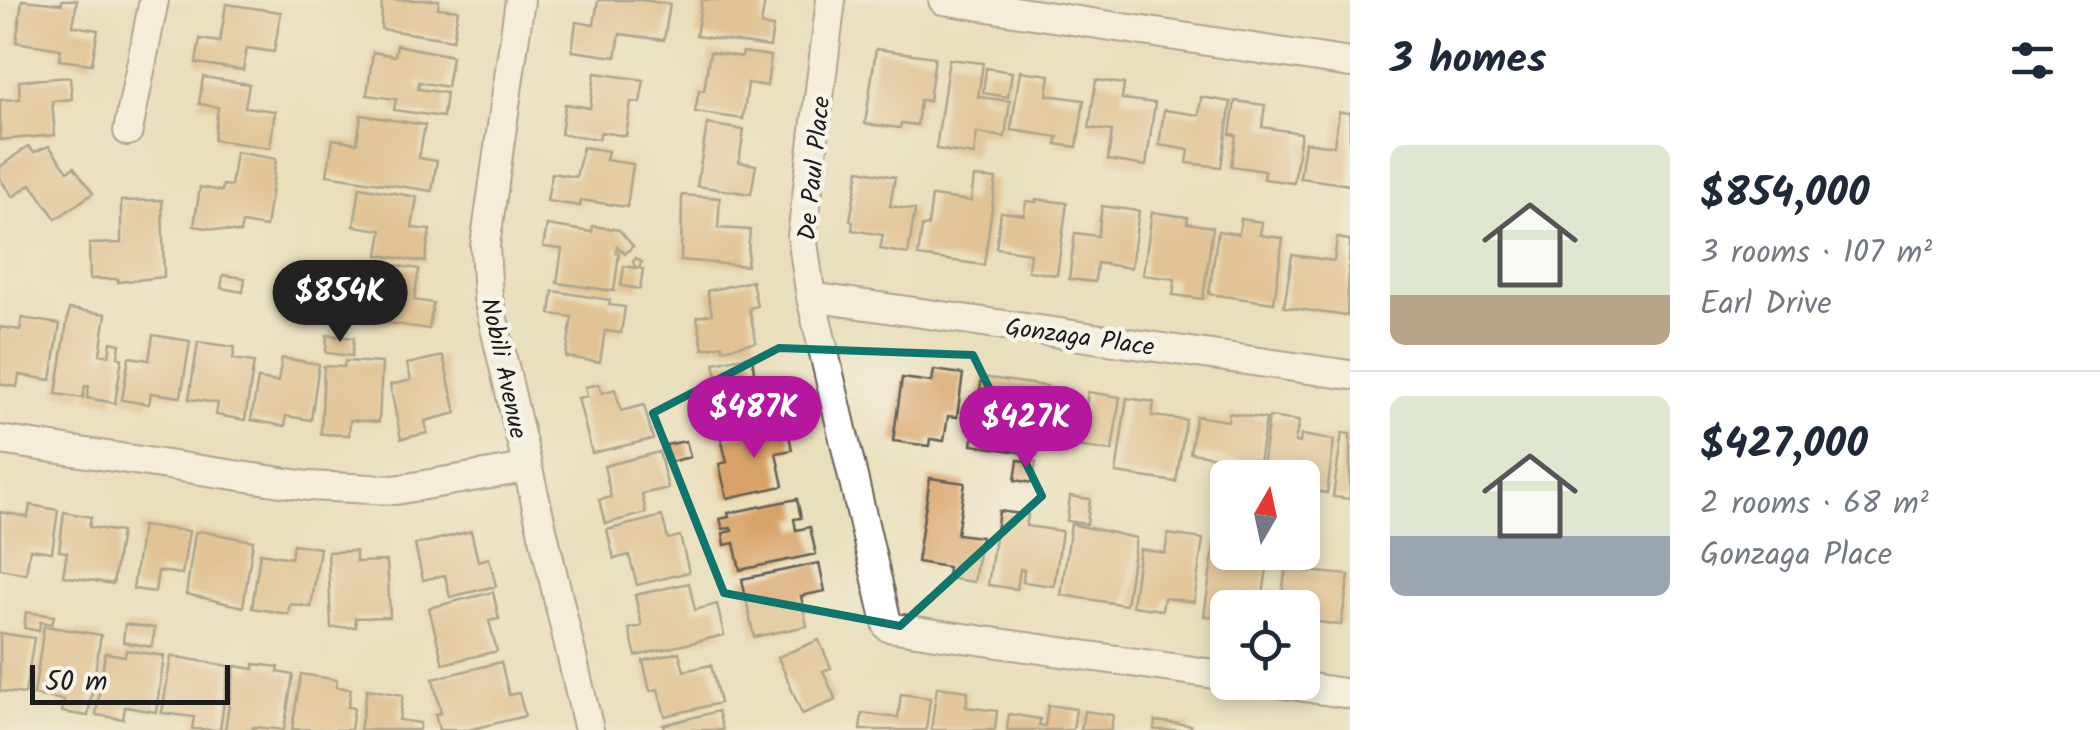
<!DOCTYPE html>
<meta charset="utf-8">
<style>
:root{--surface:#fff;--page:#f6f6f7;--text:#1f2937;--muted:#747a83;--line:#e0e1e3;--accent:#b5179e}
body{margin:0;font-family:Kalam,sans-serif;background:var(--page);color:var(--text);height:100vh;display:flex;flex-direction:column;font-size:38px;white-space:nowrap}
*{box-sizing:border-box;margin:0}
p{font-size:32px;color:var(--muted)}
.icon{flex:none;width:55px;height:55px;fill:none;stroke:currentColor;stroke-width:2;stroke-linecap:round;stroke-linejoin:round}
.map{position:relative;flex:1;overflow:hidden}
.details{display:flex;flex-direction:column;background:var(--surface);width:750px}
.details>*{flex:none}
.needle{width:65px;rotate:9deg}
.controls{position:absolute;left:1210px;top:460px;display:grid;gap:20px}
.controls a{display:grid;place-items:center;width:110px;height:110px;border-radius:15px;background:var(--surface);box-shadow:0 5px 15px #0003;font-size:50px}
.scale{position:absolute;left:30px;bottom:25px;width:200px;box-sizing:border-box;padding-left:10px;border:5px solid #1c1c1c;border-top:0;font-size:28px;line-height:35px;white-space:nowrap;color:#1c1c1c;-webkit-text-stroke:8px #f7f3e8;paint-order:stroke}
.price{position:absolute;translate:-50% -85px;padding:0 22px;border-radius:35px;background:var(--accent);color:#fff;font-size:32px;line-height:65px;filter:drop-shadow(0 2px 5px #0008)}
.price::after{content:'';position:absolute;left:50%;top:60px;width:30px;height:22px;margin-left:-15px;background:inherit;clip-path:polygon(0 0,100% 0,50% 100%)}
.price.current{background:#222;color:#fff}
ul{padding:0;list-style:none}
li{display:flex;align-items:center;gap:30px;height:250px;padding:0 40px}
li+li{border-top:2px solid var(--line)}
li span{display:grid;place-items:center;flex:none;width:280px;height:200px;border-radius:15px;color:#555}
li>.icon{margin-inline-start:auto}
span .icon{width:120px;height:120px;fill:#fffc;stroke-width:1}
li b{font-size:42px}
h2{display:flex;justify-content:space-between;align-items:center;height:120px;padding:0 40px;font-size:42px}
main{display:flex;flex:1;min-height:0}
.map>svg:first-child{display:block}
.building{fill:#d9a367}
.lines{fill:none;stroke-linecap:round;stroke-linejoin:round}
.minor-casing{stroke:#646054;stroke-width:32}
.minor{stroke:#fff;stroke-width:28}
.marked{fill:none;stroke:#0f766e;stroke-width:8;stroke-linejoin:round}
.labels{text-anchor:middle;stroke-width:9;stroke-linejoin:round;paint-order:stroke}
.street-label{font-size:25px;fill:#1c1c1c;stroke:#f7f3e8}
</style>
<main>
<div class="map">
<svg width="1350" height="730" viewBox="0 0 1350 730">
<rect width="100%" height="100%" fill="#f7f3e8"/>
<filter id="ink" filterUnits="userSpaceOnUse"><feTurbulence type="fractalNoise" baseFrequency=".01" numOctaves="2"/><feDisplacementMap in="SourceGraphic" scale="20" xChannelSelector="R" yChannelSelector="G"/><feConvolveMatrix kernelMatrix="1 2 1 2 8 2 1 2 1" color-interpolation-filters="sRGB"/></filter>
<filter id="wash" filterUnits="userSpaceOnUse"><feTurbulence type="fractalNoise" baseFrequency=".0048" numOctaves="4" result="noise"/><feDisplacementMap in="SourceGraphic" scale="40" xChannelSelector="R" yChannelSelector="G"/><feGaussianBlur stdDeviation="2.25" result="paint"/><feColorMatrix in="noise" values="0 0 0 0 0 0 0 0 0 0 0 0 0 0 0 0 0 1.4 0 .05"/><feComposite in="paint" operator="in"/></filter>
<g filter="url(#wash)">
<rect width="100%" height="100%" fill="#eadfbb"/>
<g id="blocks">
<path class="building" d="M22 0 62 4V0H77L73 26 98 30 92 64 59 60 61 49 16 42Z
M382 0H439L438 8 458 10 453 40 381 29Z
M598 0H641L670 4 664 40 620 34 616 57 572 51 576 22 594 25Z
M702 0H765L761 25 773 27 770 47 696 36Z
M226 4 281 12 274 52 247 48 243 70 196 63 200 39 220 42Z
M397 45 452 56 447 87 419 82 418 89 446 93 443 117 394 110 396 99 367 95 373 52 395 56Z
M876 49 935 57 929 101 920 100 917 125 901 123 900 128 865 124Z
M710 52 742 57 743 52 771 56 767 86 748 83 743 119 695 112 699 90 704 91Z
M949 59 983 63 978 97 1010 101 1005 137 977 133 974 155 936 149Z
M986 68 1012 72 1008 97 983 93Z
M1020 71 1050 75 1047 95 1084 100 1077 147 1056 144 1058 137 1011 130Z
M595 73 644 80 640 103 631 102 626 136 601 132 599 139 561 134 565 104 590 108Z
M70 77 72 99 52 101 55 135 0 140V100L20 99 19 81Z
M203 77 249 84 245 107 275 111 270 148 214 140 218 107 199 104Z
M1096 80 1124 84 1122 99 1155 103 1146 166 1108 160 1112 131 1089 128Z
M1201 97 1231 102 1221 167 1187 163 1189 150 1159 145 1164 110 1199 115Z
M1235 101 1265 105 1262 127 1301 133 1294 183 1264 179 1265 171 1231 166 1236 135 1230 134Z
M1339 112 1350 113V185L1300 178 1305 142 1334 146Z
M361 115 425 125 419 158 437 161 432 191 327 175 333 139 357 143Z
M707 124 744 130 739 162 756 165 751 194 697 186Z
M28 146 34 152 49 146 68 171 74 167 93 193 56 219 31 184 13 197 0 179V167Z
M583 147 608 151 606 160 633 164 627 207 581 200 580 206 547 201 552 173 576 177Z
M236 152 276 159 266 227 242 223 240 233 194 226 200 187 222 191 223 185 231 186Z
M859 170 895 177 890 206 915 210 908 254 880 249 883 235 852 230 853 221 850 220Z
M974 177 996 179 984 265 918 256 922 226H928L932 196 971 201Z
M360 187 417 197 412 228 430 230 425 262 378 255 382 230 354 226Z
M682 195 720 198 718 228 750 230 747 266 681 260Z
M1036 199 1067 203 1057 275 1028 271 1030 253 996 248 1001 212 1024 215 1026 201 1036 202Z
M162 200 164 277 118 282V279H90L89 244 121 243V201Z
M1102 206 1139 211 1131 268 1097 263 1095 282 1069 279 1075 233 1098 236Z
M1152 212 1188 217 1187 223 1213 227 1203 299 1173 295 1175 279 1143 275Z
M1241 219 1262 222 1260 235 1283 238 1274 303 1209 294 1218 231 1239 234Z
M547 225 592 232 593 226 619 230 633 246 625 254 617 246 616 253H619L614 291 557 283 562 249 543 247Z
M1337 238 1350 240 1347 316 1284 307 1292 255 1334 261Z
M636 258 642 262 638 268 643 269 640 289 621 286 624 266 636 268 633 262Z
M362 260 419 269 414 300 433 303 429 329 382 322 385 301 356 297Z
M223 275 245 278 243 292 221 288Z
M296 277 313 280 311 295 294 292Z
M752 281 757 306 749 308 756 342 723 349 722 345 703 349 697 317 712 314 707 291Z
M553 291 610 300 609 305 625 307 621 333 605 331 600 362 566 357 572 317 550 314Z
M69 309 106 314 100 354 109 356 111 342 120 344 118 357 122 358 115 403 87 398 89 386H85L83 398 56 394Z
M22 318 60 324 51 380 19 375 17 387 0 384V327L20 330Z
M153 335 190 341 181 397 151 393 149 404 122 400 129 357 149 360Z
M327 335 354 338 352 356 326 353Z
M198 342 235 347 233 359 254 362 245 420 216 415 218 403 189 399Z
M752 355 756 390 777 385 782 412 727 424 714 363Z
M443 356 456 413 425 421 427 433 401 439 390 385 411 380 407 364Z
M282 358 319 364 311 420 286 416 285 426 251 420 258 379 278 382Z
M345 361 382 363 379 422 350 420 349 435 321 434 324 366 344 367Z
M934 370 963 374 957 417 948 416 944 441 930 439 929 446 893 441 902 378 932 382Z
M982 377 1047 386 1037 455 972 445Z
M599 384 602 393 615 389 621 411 644 405 653 439 592 453 578 398 587 396 585 387Z
M1088 392 1120 397 1112 451 1048 442 1053 407 1085 412Z
M801 397 808 410 786 415 784 401Z
M1127 398 1154 402 1152 416 1186 420 1176 482 1116 473Z
M1229 413 1266 419 1259 463 1190 453 1196 416 1228 421Z
M1269 417 1299 421 1295 442 1300 443 1301 435 1334 440 1327 493 1302 489V478L1261 475Z
M787 425 792 450 776 453 783 486 727 498 719 464 727 462 721 438Z
M1342 433 1350 434V499L1333 497Z
M686 441 690 457 670 462 666 445Z
M659 452 668 488 642 494 646 513 605 524 599 500 611 497 604 466Z
M1018 460 1036 462 1033 483 1015 480Z
M930 478 965 483 957 534 981 537 974 582 947 578 948 567 917 562Z
M1070 496 1090 499 1087 524 1067 521Z
M797 499 801 518 794 519 796 530 810 527 816 554 740 570 734 543 725 545 723 533 732 531 731 528 723 529 720 519 729 517 728 513Z
M30 505 58 510 52 552 30 549 26 574 0 569V512L28 517Z
M999 511 1028 515 1026 526 1062 531 1054 586 1023 582 1024 570 1020 569 1017 589 988 585Z
M64 512 91 517 89 527 121 532 113 584 63 576 67 552 59 551Z
M662 516 668 539 680 536 689 572 637 585 629 555 614 559 607 530Z
M1071 524 1136 538 1126 605 1061 595Z
M142 526 189 531 182 574 158 571 155 592 133 589Z
M200 531 253 541 243 607 186 594 195 533Z
M471 531 478 561 489 558 496 586 450 597 445 575 423 580 415 545Z
M1168 534 1203 539 1194 602 1164 598 1162 610 1132 606 1140 549 1165 553Z
M1215 540 1228 541V552H1235L1234 557 1268 562 1263 595 1276 597 1274 608H1228V620L1204 616Z
M293 544 320 548 311 607 290 604 288 614 252 608 260 553 291 558Z
M356 551V562L387 561 390 617 355 618 356 627 331 628 328 552Z
M1287 559 1307 561 1306 571 1349 575 1341 625 1310 621 1309 633 1302 632V608H1280Z
M819 563 825 591 801 596 807 626 754 637 742 579Z
M689 583 695 610 717 604 724 635 636 656 629 629 642 626 635 595Z
M493 592 499 619 489 621 497 651 443 664 429 608Z
M26 612 54 616 52 624 40 622 39 631 24 628Z
M125 624 155 628 152 647 123 642Z
M44 626 101 635 88 716 62 712 64 700 34 695Z
M0 633 34 638 25 694 0 691Z
M819 640 831 668 823 671 836 700 802 714 778 657Z
M126 650 164 656 156 712 125 707 123 719 96 715 105 653 125 656Z
M679 652 684 671 711 665 720 703 665 716 658 689 650 691 643 661Z
M171 656 229 666 220 730 192 729 194 717 162 713Z
M501 662 509 695 519 693 525 716 468 730H439L435 714 441 713 433 679Z
M254 664 279 667 278 672 293 675 284 730 253 727V730H225L235 666 254 669Z
M301 674 337 680 336 687 351 689 348 707 354 708 351 730 292 729Z
M937 687 968 691 966 707 997 711 995 730H931Z
M367 689 403 695 399 720 420 723 419 730H360Z
M901 694 930 698 926 730H860L862 713 898 718Z
M1048 705 1076 709 1073 730H1007L1009 714 1040 719 1039 725 1045 726Z
M718 711 723 730H664L663 725Z
M1084 711 1113 715 1111 730H1081Z
M1155 721 1191 725V730H1154Z"/>
</g>
</g>
<g filter="url(#ink)">
<use href="#blocks" fill-opacity="0" stroke="#646054" stroke-width="2.5"/>
<g class="lines">
<g class="minor-casing">
<path id="minor" d="M520 0 485 246 488 298 589 730
M831 0 802 236 811 297 888 627 1228 676
M943 0 1350 63
M128 131 154 0
M811 297 1350 375
M0 440 308 486 395 490 526 468
M1272 682 1350 694"/>
</g>
<use href="#minor" class="minor"/>
</g>
</g>
<path d="M0 0H1350V730H0ZM779 348 973 355 1042 496 900 626 724 593 653 413Z" fill="#eadfbb" fill-opacity=".55" fill-rule="evenodd"/>
<path class="marked" d="M779 348 973 355 1042 496 900 626 724 593 653 413Z"/>
<g class="labels">
<g class="street-label">
<text transform="translate(813 168) rotate(-84)" y="9">De Paul Place</text>
<text transform="translate(1080 336) rotate(8)" y="9">Gonzaga Place</text>
<text transform="translate(505 368) rotate(78)" y="9">Nobili Avenue</text>
</g>
</g>
</svg>
<div class="controls">
<a><svg class="needle" viewBox="-14 -14 28 28"><path d="M0-13l5 13h-10z" fill="#e53935"/><path d="M0 13l5-13h-10z" fill="#747a83"/></svg></a>
<a><svg class="icon" aria-label="locate" viewBox="0 0 24 24"><circle cx="12" cy="12" r="6"/><path d="M12 2v4M12 18v4M2 12h4M18 12h4"/></svg></a>
</div>
<div class="scale">50 m</div>
<b class="price current" style="left:340px;top:345px">$854K</b>
<b class="price" style="left:754px;top:461px">$487K</b>
<b class="price" style="left:1026px;top:471px">$427K</b>
</div>
<section class="details">
<h2>3 homes<svg class="icon" aria-label="filters" viewBox="0 0 24 24"><path d="M4 7h16M4 17h16"/><circle cx="9" cy="7" r="2"/><circle cx="15" cy="17" r="2"/></svg></h2>
<ul>
<li><span style="background:linear-gradient(#dfe7d0 75%,#b9a48a 0)"><svg class="icon" aria-label="home" viewBox="0 0 24 24"><path d="M3 11l9-7 9 7M6 9v11h12V9"/></svg></span><div><b>$854,000</b><p>3 rooms · 107 m²</p><p>Earl Drive</p></div></li>
<li><span style="background:linear-gradient(#dfe7d0 70%,#9aa5b1 0)"><svg class="icon" aria-label="home" viewBox="0 0 24 24"><path d="M3 11l9-7 9 7M6 9v11h12V9"/></svg></span><div><b>$427,000</b><p>2 rooms · 68 m²</p><p>Gonzaga Place</p></div></li>
</ul>
</section>
</main>
